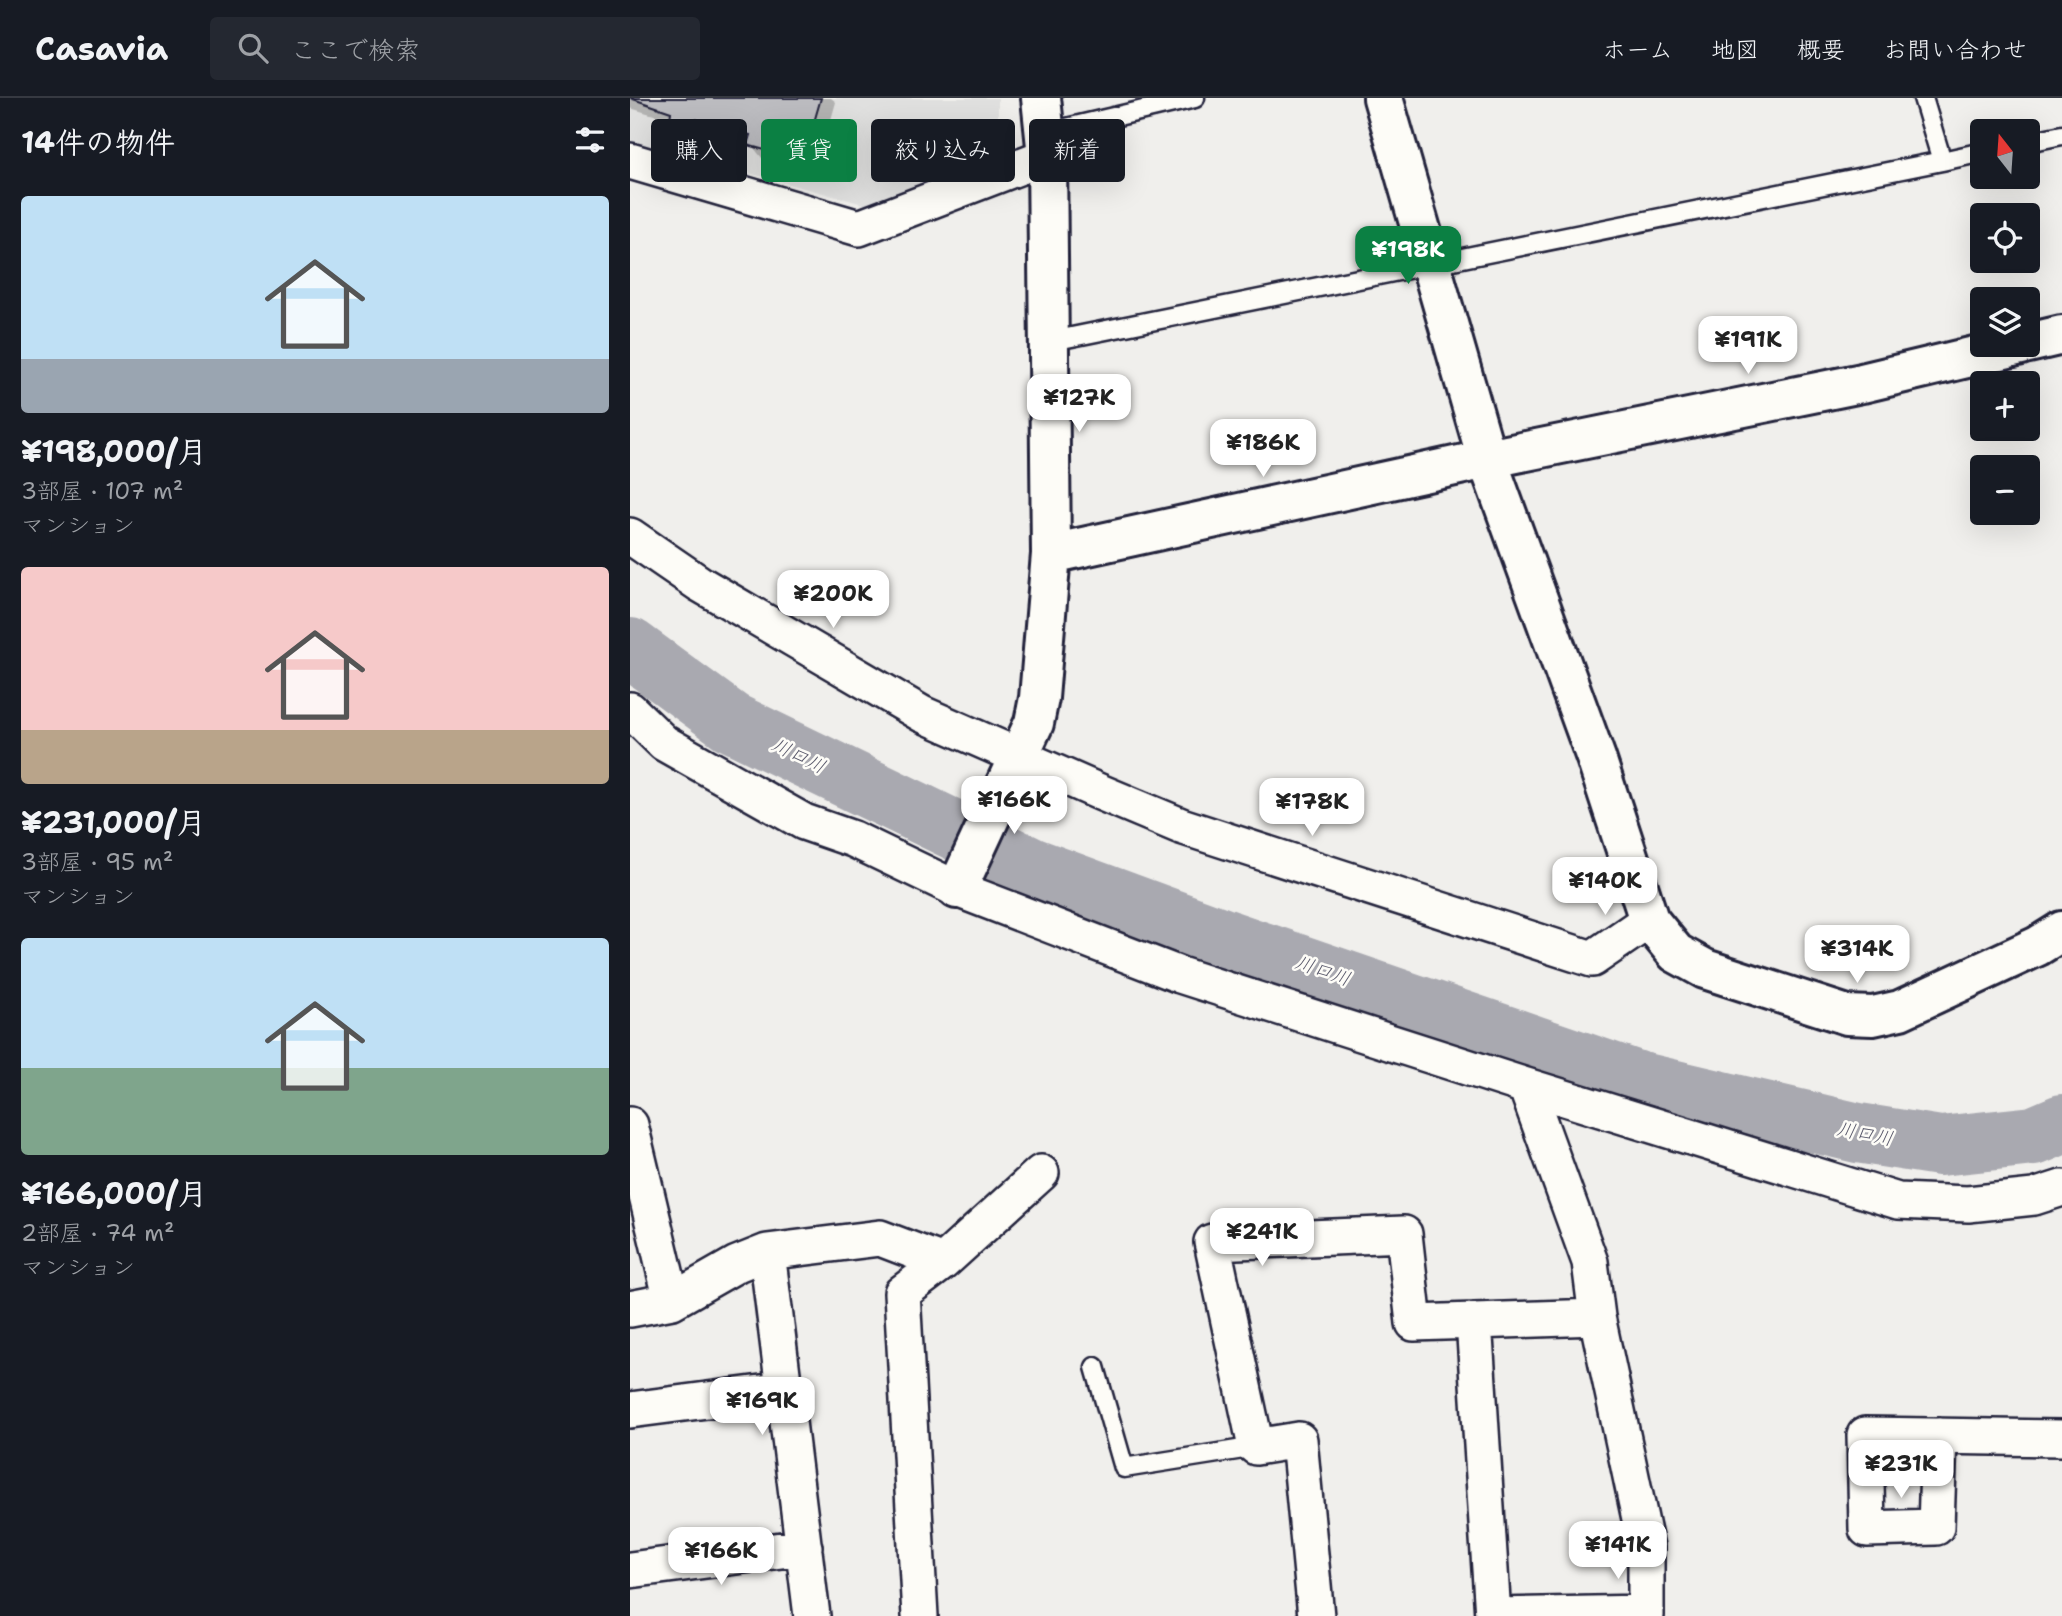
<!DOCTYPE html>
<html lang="ja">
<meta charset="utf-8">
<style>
:root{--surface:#171b24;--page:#242831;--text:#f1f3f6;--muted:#9ea1a6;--line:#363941;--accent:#0b8043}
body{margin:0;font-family:"Shantell Sans","Klee One",sans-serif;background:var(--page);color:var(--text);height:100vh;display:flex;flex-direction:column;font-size:26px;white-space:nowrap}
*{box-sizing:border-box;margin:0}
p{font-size:23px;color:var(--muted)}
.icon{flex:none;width:38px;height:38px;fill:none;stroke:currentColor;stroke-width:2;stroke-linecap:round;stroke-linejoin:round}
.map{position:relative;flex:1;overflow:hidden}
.details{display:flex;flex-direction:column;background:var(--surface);width:630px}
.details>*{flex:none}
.top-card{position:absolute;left:21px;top:21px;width:665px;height:63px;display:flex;gap:14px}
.needle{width:46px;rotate:343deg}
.tools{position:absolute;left:1340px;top:21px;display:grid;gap:14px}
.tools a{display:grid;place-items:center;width:70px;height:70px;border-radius:7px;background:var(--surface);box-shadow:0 7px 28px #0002;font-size:35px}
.price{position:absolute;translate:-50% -60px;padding:0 16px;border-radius:14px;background:#fff;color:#222;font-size:23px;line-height:46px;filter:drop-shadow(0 2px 4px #0008)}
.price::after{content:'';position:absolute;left:50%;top:42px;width:21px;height:16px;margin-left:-10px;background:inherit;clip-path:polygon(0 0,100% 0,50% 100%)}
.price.active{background:var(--accent);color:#fff}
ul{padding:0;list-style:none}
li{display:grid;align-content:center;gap:14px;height:371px;padding:0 21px}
li span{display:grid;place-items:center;height:217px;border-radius:7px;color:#555}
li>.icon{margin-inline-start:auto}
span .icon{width:126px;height:126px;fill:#fffc;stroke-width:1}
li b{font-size:30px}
h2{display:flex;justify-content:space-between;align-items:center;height:84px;padding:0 21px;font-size:30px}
.chip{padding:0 24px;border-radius:7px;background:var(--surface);box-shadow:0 7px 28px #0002;font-size:24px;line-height:63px}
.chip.active{background:var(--accent);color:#fff}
header{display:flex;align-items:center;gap:42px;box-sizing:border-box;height:98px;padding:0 35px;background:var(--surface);border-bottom:2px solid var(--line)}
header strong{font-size:33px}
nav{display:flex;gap:38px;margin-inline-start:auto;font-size:24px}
.search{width:490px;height:63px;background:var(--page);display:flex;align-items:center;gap:18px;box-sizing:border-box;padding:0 24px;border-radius:7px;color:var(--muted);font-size:26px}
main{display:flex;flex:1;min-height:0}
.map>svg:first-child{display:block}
.built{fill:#e0e0df}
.shadow{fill:#0003}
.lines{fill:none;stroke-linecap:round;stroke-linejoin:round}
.river{stroke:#a9a9b0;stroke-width:60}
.building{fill:#bcbcc0;stroke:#22223b;stroke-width:2}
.lane-casing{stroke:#22223b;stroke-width:23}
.street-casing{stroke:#22223b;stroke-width:40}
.secondary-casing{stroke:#22223b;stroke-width:44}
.lane{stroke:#fdfcf7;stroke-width:18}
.street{stroke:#fdfcf7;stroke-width:35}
.secondary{stroke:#fdfcf7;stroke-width:38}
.labels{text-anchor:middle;stroke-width:5;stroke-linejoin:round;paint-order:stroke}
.water-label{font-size:19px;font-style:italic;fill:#58586a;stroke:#fdfcf7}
</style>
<header>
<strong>Casavia</strong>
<div class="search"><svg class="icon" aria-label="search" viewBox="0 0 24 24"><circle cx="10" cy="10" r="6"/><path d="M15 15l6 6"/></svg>ここで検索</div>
<nav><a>ホーム</a><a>地図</a><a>概要</a><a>お問い合わせ</a></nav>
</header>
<main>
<section class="details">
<h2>14件の物件<svg class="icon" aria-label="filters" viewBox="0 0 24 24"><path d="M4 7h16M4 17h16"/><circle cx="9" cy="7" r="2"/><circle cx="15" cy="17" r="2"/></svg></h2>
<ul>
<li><span style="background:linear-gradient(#bfe0f5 75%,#9aa5b1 0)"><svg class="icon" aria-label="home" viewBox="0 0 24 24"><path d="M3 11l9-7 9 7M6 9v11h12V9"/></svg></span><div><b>¥198,000/月</b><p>3部屋 · 107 m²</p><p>マンション</p></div></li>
<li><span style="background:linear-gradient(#f6c9c9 75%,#b9a48a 0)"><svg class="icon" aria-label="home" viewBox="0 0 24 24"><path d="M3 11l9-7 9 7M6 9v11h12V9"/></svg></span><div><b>¥231,000/月</b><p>3部屋 · 95 m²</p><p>マンション</p></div></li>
<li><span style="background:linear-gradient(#bfe0f5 60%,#7fa58c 0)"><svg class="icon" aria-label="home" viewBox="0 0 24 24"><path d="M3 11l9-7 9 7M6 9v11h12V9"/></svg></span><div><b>¥166,000/月</b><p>2部屋 · 74 m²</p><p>マンション</p></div></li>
</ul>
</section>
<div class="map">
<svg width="1432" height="1518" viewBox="0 0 1432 1518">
<rect width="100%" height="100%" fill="#f0efec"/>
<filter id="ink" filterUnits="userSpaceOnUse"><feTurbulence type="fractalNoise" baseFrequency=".0143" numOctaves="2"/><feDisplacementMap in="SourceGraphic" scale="14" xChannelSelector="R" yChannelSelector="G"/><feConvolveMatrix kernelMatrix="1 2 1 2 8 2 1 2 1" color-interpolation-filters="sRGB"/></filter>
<g filter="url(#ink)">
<path class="built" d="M0 0H368V58L241 108 0 43Z"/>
<path class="shadow" d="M0 0H201L206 4 193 50 186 47 182 63 175 62 173 71 132 60 120 45 78 33 75 40 55 33 45 23 0 10Z"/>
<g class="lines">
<path class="river" d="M0 550 101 624 403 770 598 842 1011 984 1228 1035 1310 1048 1404 1038 1432 1026"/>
</g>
<path class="building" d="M0 0H191L180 38 173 36 169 51 163 50 160 59 117 47 120 37 65 21 63 28 40 21 41 14Z"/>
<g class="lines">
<g class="lane-casing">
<path id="lane" d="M415 35 565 0
M1398 44 1432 37
M1312 63 1353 54
M417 244 1312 63 1293 0
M465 1269 494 1370 626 1349"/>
</g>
<g class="street-casing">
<path id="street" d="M0 63 229 130 417 58
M0 438 70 486 292 616 472 695 551 728 962 861 1019 822
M0 612 34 645 174 724 223 741 327 791 550 877 896 988 1268 1103 1338 1106 1404 1099 1432 1090
M896 988 960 1164 967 1219 1016 1449V1518
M0 1027 42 1203
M137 1154 182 1518
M0 1211 42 1203 107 1166 137 1154 250 1140 313 1164
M844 1223 863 1518 1016 1515
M0 1312 154 1292
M1309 1338 1306 1429 1237 1431 1235 1337 1432 1340
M0 1472 174 1449
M290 1518 272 1195 313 1164 411 1075
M686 1518 669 1342 626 1349 582 1144 774 1136 784 1225 967 1219"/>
</g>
<g class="secondary-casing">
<path id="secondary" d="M753 0 857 361 966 660 1019 822 1046 855 1075 871 1217 917 1243 918 1270 912 1408 848 1432 833
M1398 245 1432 237
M421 456 857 361 1232 285 1391 247
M327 791 404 625 409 600 421 456 417 58 411 0"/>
</g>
<use href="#lane" class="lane"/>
<use href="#street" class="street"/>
<use href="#secondary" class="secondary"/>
</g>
</g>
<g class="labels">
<g class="water-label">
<text transform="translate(169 657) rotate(26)" y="7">川口川</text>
<text transform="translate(693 872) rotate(19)" y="7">川口川</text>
<text transform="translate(1235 1035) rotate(11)" y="7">川口川</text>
</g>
</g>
</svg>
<div class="tools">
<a><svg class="needle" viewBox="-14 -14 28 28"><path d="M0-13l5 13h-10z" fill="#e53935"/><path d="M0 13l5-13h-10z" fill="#9ea1a6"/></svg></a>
<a><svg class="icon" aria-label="locate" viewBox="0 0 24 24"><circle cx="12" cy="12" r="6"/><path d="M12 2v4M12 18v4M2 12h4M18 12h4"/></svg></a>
<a><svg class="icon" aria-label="layers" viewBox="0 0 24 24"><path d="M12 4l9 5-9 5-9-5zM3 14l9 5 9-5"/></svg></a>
<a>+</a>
<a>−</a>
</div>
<b class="price active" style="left:778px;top:188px">¥198K</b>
<b class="price" style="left:1118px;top:278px">¥191K</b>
<b class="price" style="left:449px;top:336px">¥127K</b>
<b class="price" style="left:633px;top:381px">¥186K</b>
<b class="price" style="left:203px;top:532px">¥200K</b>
<b class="price" style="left:384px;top:738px">¥166K</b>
<b class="price" style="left:682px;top:740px">¥178K</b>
<b class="price" style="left:975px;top:819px">¥140K</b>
<b class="price" style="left:1227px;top:887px">¥314K</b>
<b class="price" style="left:632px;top:1170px">¥241K</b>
<b class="price" style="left:132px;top:1339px">¥169K</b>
<b class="price" style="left:1271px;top:1402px">¥231K</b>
<b class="price" style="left:988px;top:1483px">¥141K</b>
<b class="price" style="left:91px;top:1489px">¥166K</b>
<div class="top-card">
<a class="chip">購入</a>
<a class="chip active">賃貸</a>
<a class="chip">絞り込み</a>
<a class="chip">新着</a>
</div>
</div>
</main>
